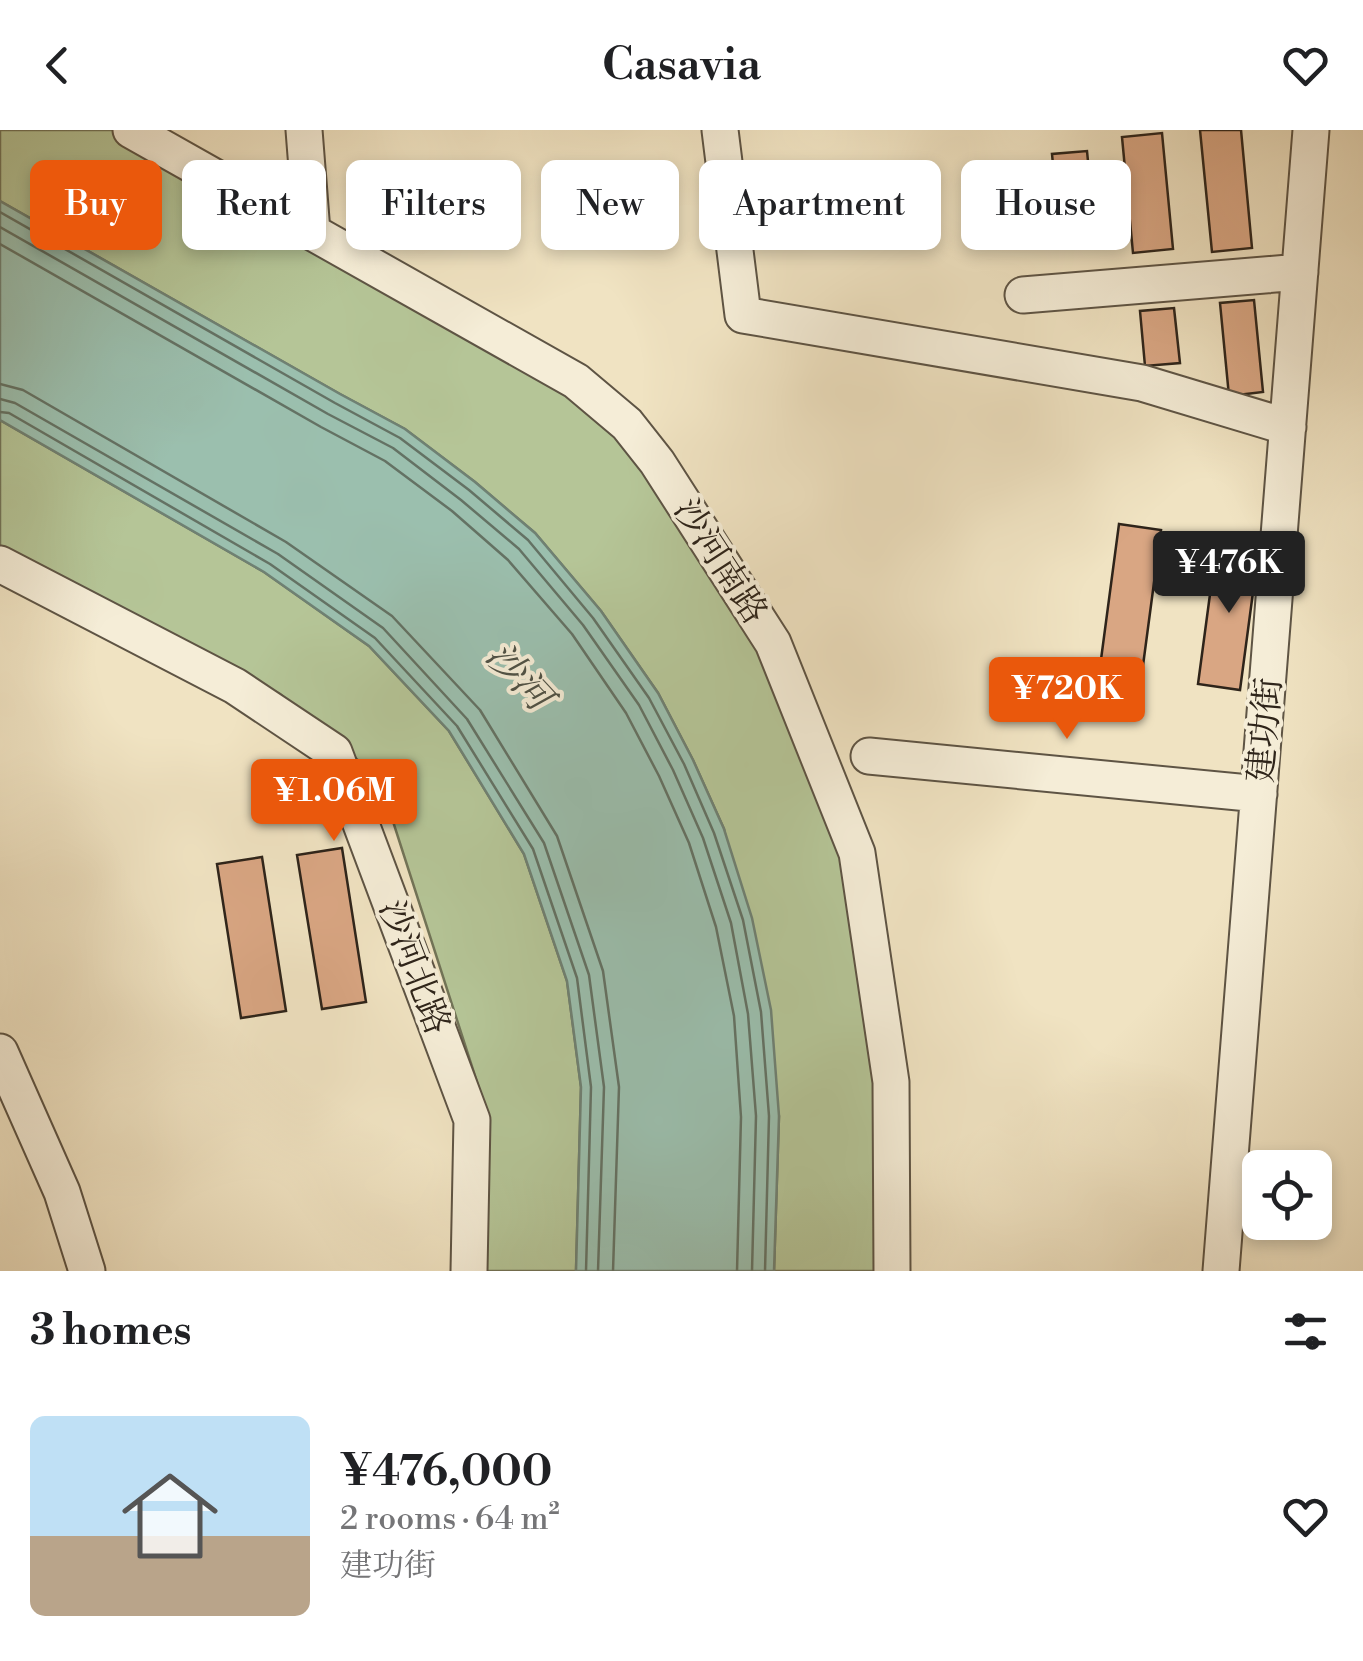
<!DOCTYPE html>
<meta charset="utf-8">
<style>
:root{--surface:#fff;--page:#f2f2f2;--text:#202124;--muted:#757577;--accent:#ea580c}
body{margin:0;font-family:"Libre Bodoni","Noto Serif SC",serif;background:var(--page);color:var(--text);height:100vh;display:flex;flex-direction:column;font-size:38px;white-space:nowrap}
*{box-sizing:border-box;margin:0}
p{font-size:32px;color:var(--muted)}
.icon{flex:none;width:55px;height:55px;fill:none;stroke:currentColor;stroke-width:2;stroke-linecap:round;stroke-linejoin:round}
.map{position:relative;height:1141px;overflow:hidden}
.drawer{display:flex;flex-direction:column;background:var(--surface);flex:1}
.drawer>*{flex:none}
.guide{position:absolute;left:30px;top:30px;width:1305px;height:90px;display:flex;gap:20px}
.fabs{position:absolute;left:1242px;top:1020px;display:grid;gap:20px}
.fabs a{display:grid;place-items:center;width:90px;height:90px;border-radius:15px;background:var(--surface);box-shadow:0 5px 15px #0003;font-size:50px}
.price{position:absolute;translate:-50% -85px;padding:0 22px;border-radius:10px;background:var(--accent);color:#fff;font-size:32px;line-height:65px;filter:drop-shadow(0 2px 5px #0008)}
.price::after{content:'';position:absolute;left:50%;top:60px;width:30px;height:22px;margin-left:-15px;background:inherit;clip-path:polygon(0 0,100% 0,50% 100%)}
.price.on{background:#222;color:#fff}
ul{padding:0;list-style:none}
li{display:flex;align-items:center;gap:30px;height:250px;padding:0 30px}
li span{display:grid;place-items:center;flex:none;width:280px;height:200px;border-radius:15px;color:#555}
li>.icon{margin-inline-start:auto}
span .icon{width:120px;height:120px;fill:#fffc;stroke-width:1}
li b{font-size:42px}
h2{display:flex;justify-content:space-between;align-items:center;height:120px;padding:0 30px;font-size:42px}
.pill{padding:0 35px;border-radius:15px;background:var(--surface);box-shadow:0 5px 15px #0003;font-size:35px;line-height:90px}
.pill.on{background:var(--accent);color:#fff}
header{display:flex;justify-content:space-between;align-items:center;height:130px;padding:0 30px;background:var(--surface);font-size:45px;font-weight:600}
.map>svg:first-child{display:block}
.green{fill:#b5c597;stroke:#727458;stroke-width:2.5}
.water{fill:#9bbfae;stroke:#6f8173;stroke-width:2.5}
.lines{fill:none;stroke-linecap:round;stroke-linejoin:round}
.shore{stroke:#647264;stroke-width:2.5}
.building{fill:#d9a683;stroke:#2e241a;stroke-width:2.5}
.minor-casing{stroke:#5e5444;stroke-width:39}
.minor{stroke:#f5edd7;stroke-width:35}
.labels{text-anchor:middle;stroke-width:8;stroke-linejoin:round;paint-order:stroke}
.street-label{font-size:35px;fill:#2e241a;stroke:#f5edd7}
.water-label{font-size:38px;font-style:italic;fill:#4f5246;stroke:#f5edd7}
</style>
<header><svg class="icon" aria-label="back" viewBox="0 0 24 24"><path d="M15 5l-7 7 7 7"/></svg>Casavia<svg class="icon" aria-label="heart" viewBox="0 0 24 24"><path d="M12 20l-8-8c-3-5 5-10 8-4 3-6 11-1 8 4z"/></svg></header>
<div class="map">
<svg width="1363" height="1141" viewBox="0 0 1363 1141">
<rect width="100%" height="100%" fill="#f0e3c2"/>
<filter id="stains"><feTurbulence type="fractalNoise" baseFrequency=".002" numOctaves="4"/><feColorMatrix values="0 0 0 0 .2 0 0 0 0 .09 0 0 0 0 .02 0 0 0 .5 -.17"/></filter>
<radialGradient id="worn" r=".72"><stop offset=".6" stop-color="#630" stop-opacity="0"/><stop offset="1" stop-color="#630" stop-opacity=".3"/></radialGradient>
<path class="green" d="M0 0H126L622 299 766 518 852 722 886 953 885 1141H774L779 986 724 699 693 630 658 563 601 481 535 403 475 352 405 299 340 264 0 71Z
M0 290 264 442 369 516 449 601 524 724 567 851 581 957 576 1141H485L486 980 379 648 280 564 0 417Z"/>
<path class="water" d="M0 71 340 264 405 299 475 352 535 403 601 481 658 563 693 630 724 699 752 788 771 880 779 986 774 1141H576L581 957 567 851 524 724 449 601 369 516 264 442 0 290Z"/>
<g class="lines">
<path class="shore" d="M0 82 335 273 400 308 469 360 528 410 593 488 649 568 684 634 714 703 743 790 761 882 769 986 765 1141
M0 97 328 284 393 318 461 370 519 419 583 495 639 575 673 640 703 708 731 793 748 884 756 986 752 1141
M0 114 321 297 385 331 452 381 508 430 572 504 626 583 659 646 689 713 716 797 734 886 741 987 737 1141
M0 254 23 260 286 412 392 486 480 580 557 706 603 841 619 957 613 1141
M0 269 15 273 278 424 383 498 467 589 544 713 589 845 604 957 598 1141
M0 282 9 283 270 434 375 508 457 596 533 719 577 848 591 957 586 1141"/>
</g>
<path class="building" d="M1200 0H1241L1252 118 1212 122Z
M1162 3 1173 119 1133 123 1122 7Z
M1087 21 1096 113 1061 117 1052 24Z
M1254 170 1263 262 1229 266 1220 173Z
M1174 178 1180 233 1145 236 1140 181Z
M1119 394 1161 400 1142 543 1100 537Z
M1217 412 1259 417 1240 560 1198 554Z
M342 718 366 872 322 879 297 725Z
M262 727 286 881 241 888 217 734Z"/>
<g class="lines">
<g class="minor-casing">
<path id="minor" d="M131 0 576 251 627 294 657 332 773 513 857 723 891 952 892 1141
M304 0 312 102
M720 0 743 185 1142 253 1288 297
M1023 165 1300 142
M0 434 235 556 334 622 472 990 469 1141
M869 626 1259 664
M0 922 62 1062 87 1141
M1221 1141 1311 0"/>
</g>
<use href="#minor" class="minor"/>
</g>
<g class="labels">
<g class="street-label">
<text transform="translate(721 431) rotate(57)" y="12">沙河南路</text>
<text transform="translate(1264 600) rotate(-85)" y="12">建功街</text>
<text transform="translate(415 837) rotate(69)" y="12">沙河北路</text>
</g>
<g class="water-label">
<text transform="translate(519 546) rotate(47)" y="13">沙河</text>
</g>
</g>
<rect width="100%" height="100%" filter="url(#stains)"/>
<rect width="100%" height="100%" fill="url(#worn)"/>
</svg>
<div class="fabs">
<a><svg class="icon" aria-label="locate" viewBox="0 0 24 24"><circle cx="12" cy="12" r="6"/><path d="M12 2v4M12 18v4M2 12h4M18 12h4"/></svg></a>
</div>
<b class="price on" style="left:1229px;top:486px">¥476K</b>
<b class="price" style="left:1067px;top:612px">¥720K</b>
<b class="price" style="left:334px;top:714px">¥1.06M</b>
<div class="guide">
<a class="pill on">Buy</a>
<a class="pill">Rent</a>
<a class="pill">Filters</a>
<a class="pill">New</a>
<a class="pill">Apartment</a>
<a class="pill">House</a>
</div>
</div>
<section class="drawer">
<h2>3 homes<svg class="icon" aria-label="filters" viewBox="0 0 24 24"><path d="M4 7h16M4 17h16"/><circle cx="9" cy="7" r="2"/><circle cx="15" cy="17" r="2"/></svg></h2>
<ul>
<li><span style="background:linear-gradient(#bfe0f5 60%,#b9a48a 0)"><svg class="icon" aria-label="home" viewBox="0 0 24 24"><path d="M3 11l9-7 9 7M6 9v11h12V9"/></svg></span><div><b>¥476,000</b><p>2 rooms · 64 m²</p><p>建功街</p></div><svg class="icon" aria-label="heart" viewBox="0 0 24 24"><path d="M12 20l-8-8c-3-5 5-10 8-4 3-6 11-1 8 4z"/></svg></li>
</ul>
</section>
